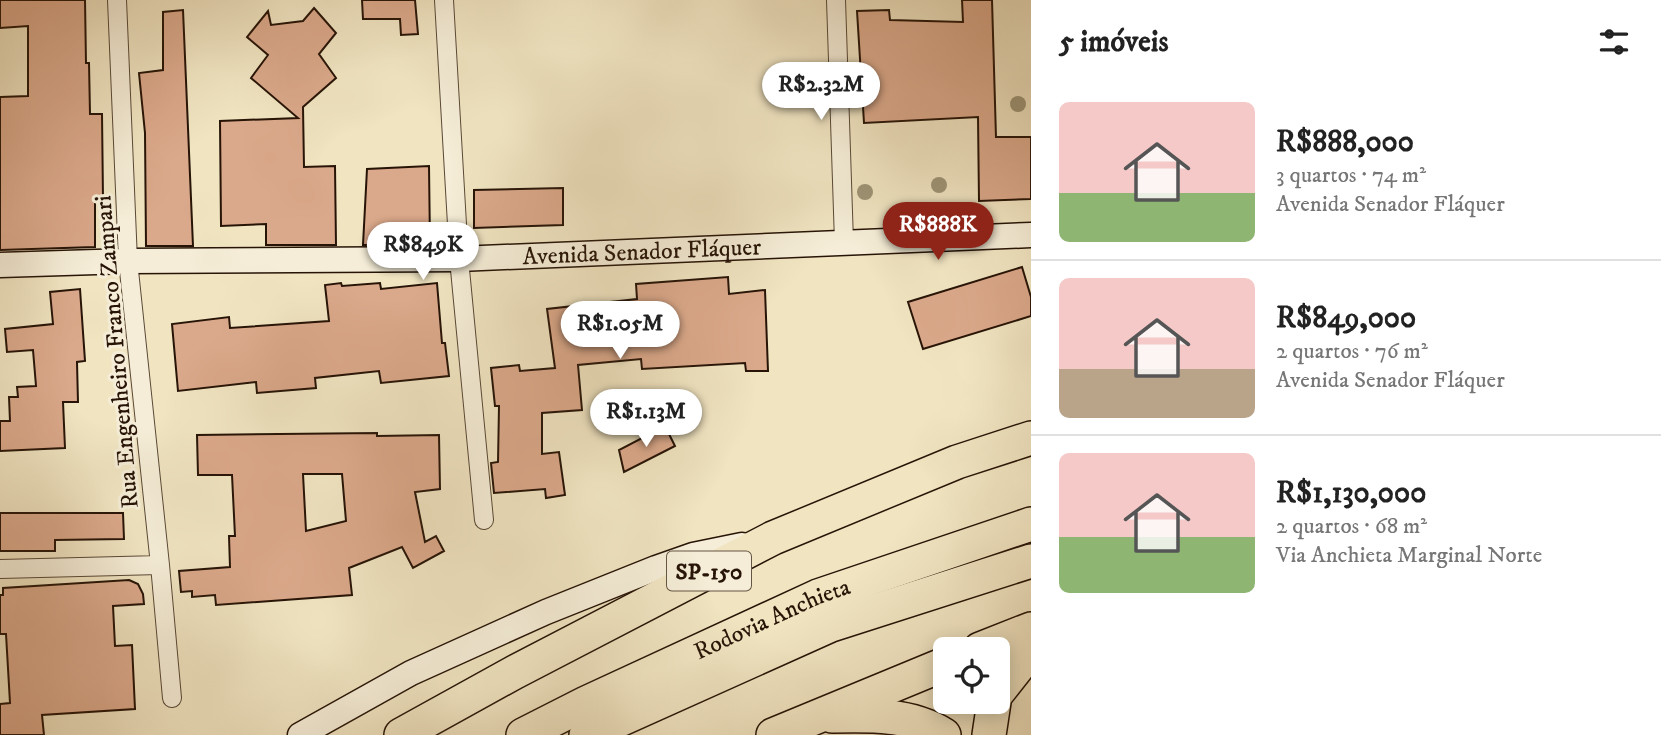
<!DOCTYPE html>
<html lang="pt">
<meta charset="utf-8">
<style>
:root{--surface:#fff;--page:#f2f2f2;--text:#222;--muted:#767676;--line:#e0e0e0;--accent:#8f2418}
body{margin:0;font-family:"IM FELL DW Pica",serif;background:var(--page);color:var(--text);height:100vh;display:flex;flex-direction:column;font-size:26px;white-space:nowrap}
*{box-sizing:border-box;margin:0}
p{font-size:23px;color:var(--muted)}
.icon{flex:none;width:38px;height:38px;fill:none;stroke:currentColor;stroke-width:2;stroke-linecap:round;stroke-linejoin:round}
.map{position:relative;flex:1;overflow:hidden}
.drawer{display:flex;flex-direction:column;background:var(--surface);width:630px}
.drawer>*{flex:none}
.buttons{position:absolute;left:933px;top:637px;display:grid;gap:14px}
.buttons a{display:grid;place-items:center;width:77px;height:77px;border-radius:10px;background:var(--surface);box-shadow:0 4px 18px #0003;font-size:35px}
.price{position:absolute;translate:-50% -60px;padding:0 16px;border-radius:24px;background:#fff;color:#222;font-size:23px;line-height:46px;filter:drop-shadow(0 2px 4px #0008)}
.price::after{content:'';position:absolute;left:50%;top:42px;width:21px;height:16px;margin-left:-10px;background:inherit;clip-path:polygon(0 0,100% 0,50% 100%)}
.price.current{background:var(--accent);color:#fff}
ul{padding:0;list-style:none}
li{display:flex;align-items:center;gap:21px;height:175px;padding:0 28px}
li+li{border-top:2px solid var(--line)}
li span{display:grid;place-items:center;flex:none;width:196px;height:140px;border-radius:10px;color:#555}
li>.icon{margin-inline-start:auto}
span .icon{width:84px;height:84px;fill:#fffc;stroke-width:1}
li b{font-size:30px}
h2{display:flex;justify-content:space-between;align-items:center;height:84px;padding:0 28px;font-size:30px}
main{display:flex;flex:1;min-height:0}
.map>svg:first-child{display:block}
.building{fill:#daa88a;stroke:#271407;stroke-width:2;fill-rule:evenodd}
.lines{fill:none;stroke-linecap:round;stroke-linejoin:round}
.street-casing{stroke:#594836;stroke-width:20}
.secondary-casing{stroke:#271407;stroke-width:27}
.highway-casing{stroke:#271407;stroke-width:36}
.street{stroke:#f5edd7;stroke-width:18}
.secondary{stroke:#f5edd7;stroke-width:24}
.highway{stroke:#f0e4c1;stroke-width:33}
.tree{fill:#9d9476}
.labels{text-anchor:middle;stroke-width:6;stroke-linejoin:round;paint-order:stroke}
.shield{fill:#f5edd7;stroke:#655545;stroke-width:2}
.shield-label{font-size:23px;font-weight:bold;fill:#271407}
.street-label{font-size:24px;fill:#271407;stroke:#f5edd7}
</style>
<main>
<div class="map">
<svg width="1031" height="735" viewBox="0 0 1031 735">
<rect width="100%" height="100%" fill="#f0e4c1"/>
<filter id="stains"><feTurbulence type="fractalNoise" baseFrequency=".00286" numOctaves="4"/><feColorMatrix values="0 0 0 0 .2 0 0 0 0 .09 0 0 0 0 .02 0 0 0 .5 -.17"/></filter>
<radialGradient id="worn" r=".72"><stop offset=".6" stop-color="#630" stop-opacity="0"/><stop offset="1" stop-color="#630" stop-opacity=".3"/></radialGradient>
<path class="building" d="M0 0H85L86 63H89L90 114H102L103 198H95V247L0 250V97L28 96V26L0 28Z
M362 0H415L418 34 401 35 400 19H363Z
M962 0H992L996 137H1031V199L979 201 978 117 864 123 857 11 889 10 890 20 963 22Z
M314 8 336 33 319 54 336 78 303 107 304 167 335 166 336 245H266V224L221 226 220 121 298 118 251 78 268 55 247 37 268 11 271 25 303 21Z
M183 10 193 246H146L145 133 139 73 163 70V12Z
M429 166 430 244 363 245 367 169Z
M563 188V225L474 228V190Z
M1022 267 1031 297V316L923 349 908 302Z
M728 277 729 294 765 290 768 371H746L745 363 642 369 641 359 578 365 582 410 542 413V454L559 452 565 495 546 498 545 489 494 493 491 463 498 462 499 406H495L491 368 519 365 520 371 555 368 547 309 637 299 636 284Z
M341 283 342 286 380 283 381 289 437 283 442 343H445L449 376 381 383 379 371 315 378 316 388 257 393 256 382 178 391 172 324 229 317 230 328 329 321 325 285Z
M80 289 85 361 77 362 78 402H63L65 448 0 451V421H10L9 397H18L17 387 36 386 33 350 7 352 5 329 53 324 50 292Z
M665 426 675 446 624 472 619 450Z
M377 433V436L439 435 440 489 415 492 425 542 436 536 444 551 413 568 402 547 349 568 352 595 216 605 215 595 192 597V591L181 592 179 571 230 567 229 536H235L232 475H198L197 435ZM303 474H342L346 521 306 531Z
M0 513H123L124 539 55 540V551H0Z
M129 580 138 584 143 594 144 604 113 606 115 646 132 645 135 709 42 715 44 735H0V704L10 703 6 634H0V595H3V588Z"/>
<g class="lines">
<g class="street-casing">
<path id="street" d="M117 0 128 261 160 565 172 698
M444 0 459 259 484 520
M836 0 844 242
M0 569 160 565"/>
</g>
<g class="secondary-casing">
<g id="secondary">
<path id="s1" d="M0 265 128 261 459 259 1031 235"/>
<path d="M300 735 411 673 546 612 656 568 693 555 742 545"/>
</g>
</g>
<g class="highway-casing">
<g id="highway">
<path d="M980 649 1031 629"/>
<path d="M998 692 1031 650"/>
<path d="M832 716C870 715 911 714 944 735"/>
<path d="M401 735 515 672 773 538 957 462 1031 438"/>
<path id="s2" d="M523 735 586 703 818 596 1031 524"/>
<path d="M586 735 831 625 1031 561"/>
<path d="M773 735 945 664"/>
<path d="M989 735 994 702"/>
</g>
</g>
<use href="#street" class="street"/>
<use href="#secondary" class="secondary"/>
<use href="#highway" class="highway"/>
</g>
<g class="tree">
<circle cx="1018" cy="104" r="8"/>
<circle cx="939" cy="185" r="8"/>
<circle cx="865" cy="192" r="8"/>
</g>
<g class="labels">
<rect class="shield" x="667" y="551.5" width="84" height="39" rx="5"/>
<g class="shield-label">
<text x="709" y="579">SP-150</text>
</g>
<g class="street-label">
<text dy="8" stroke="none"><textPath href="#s1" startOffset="642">Avenida Senador Fláquer</textPath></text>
<text transform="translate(116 352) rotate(-95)" y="8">Rua Engenheiro Franco Zampari</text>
<text dy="8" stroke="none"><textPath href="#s2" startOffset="275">Rodovia Anchieta</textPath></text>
</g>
</g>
<rect width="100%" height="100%" filter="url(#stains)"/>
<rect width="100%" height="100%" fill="url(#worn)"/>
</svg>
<div class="buttons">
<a><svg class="icon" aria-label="locate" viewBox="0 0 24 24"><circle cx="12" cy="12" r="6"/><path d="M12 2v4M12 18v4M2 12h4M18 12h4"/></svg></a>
</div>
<b class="price" style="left:821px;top:122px">R$2.32M</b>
<b class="price current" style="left:938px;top:262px">R$888K</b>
<b class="price" style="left:423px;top:282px">R$849K</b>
<b class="price" style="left:620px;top:361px">R$1.05M</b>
<b class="price" style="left:646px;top:449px">R$1.13M</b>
</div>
<section class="drawer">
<h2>5 imóveis<svg class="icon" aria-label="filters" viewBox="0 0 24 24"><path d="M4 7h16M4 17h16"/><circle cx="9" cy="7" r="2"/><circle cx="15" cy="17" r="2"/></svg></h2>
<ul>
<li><span style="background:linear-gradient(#f6c9c9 65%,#8fb573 0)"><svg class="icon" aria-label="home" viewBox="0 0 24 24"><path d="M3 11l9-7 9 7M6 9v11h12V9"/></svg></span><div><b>R$888,000</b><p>3 quartos · 74 m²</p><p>Avenida Senador Fláquer</p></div></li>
<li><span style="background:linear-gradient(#f6c9c9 65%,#b9a48a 0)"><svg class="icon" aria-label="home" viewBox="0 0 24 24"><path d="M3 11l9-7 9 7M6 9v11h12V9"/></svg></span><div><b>R$849,000</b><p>2 quartos · 76 m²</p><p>Avenida Senador Fláquer</p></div></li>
<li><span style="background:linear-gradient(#f6c9c9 60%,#8fb573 0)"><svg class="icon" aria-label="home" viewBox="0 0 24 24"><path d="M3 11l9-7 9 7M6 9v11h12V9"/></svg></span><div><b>R$1,130,000</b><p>2 quartos · 68 m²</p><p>Via Anchieta Marginal Norte</p></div></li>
</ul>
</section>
</main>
